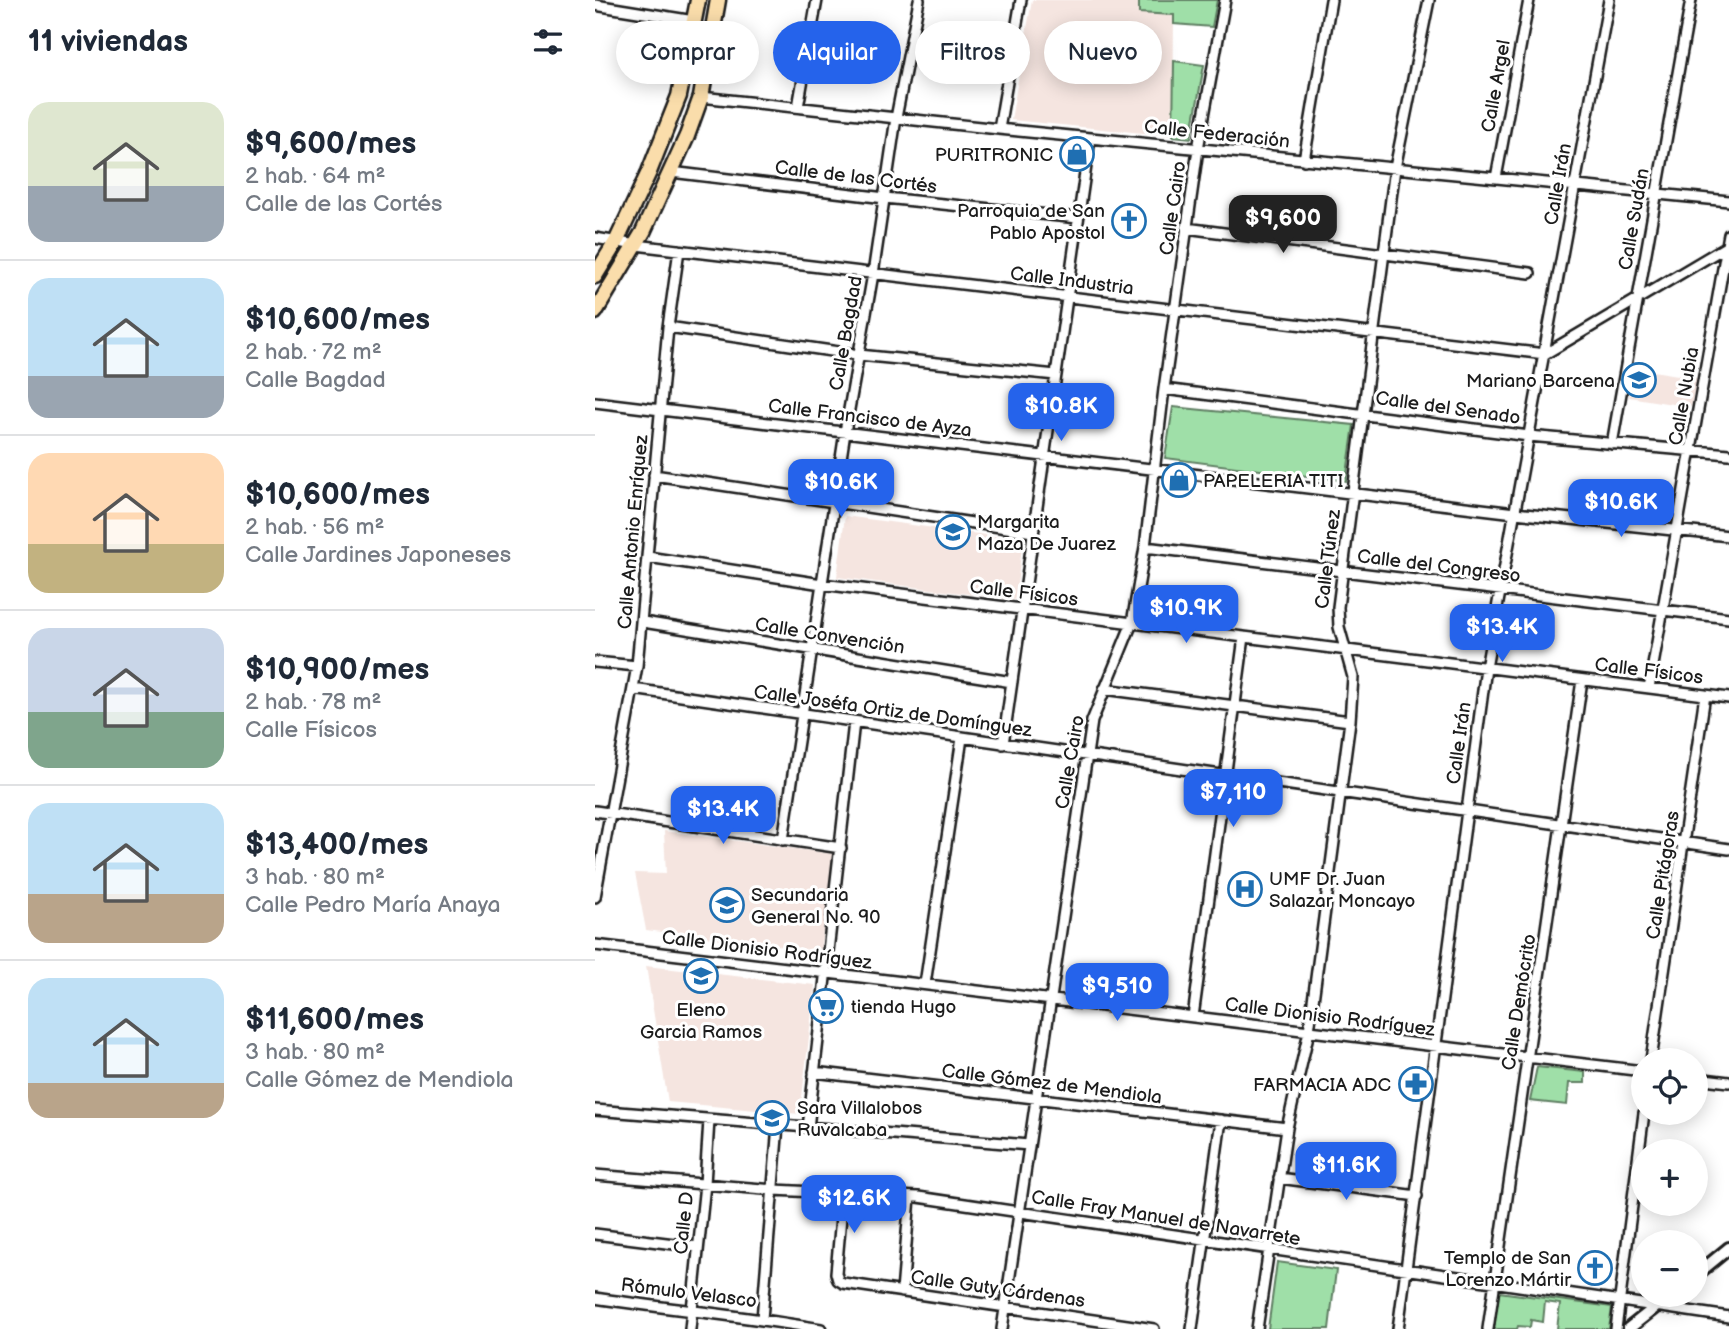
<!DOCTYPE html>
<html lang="es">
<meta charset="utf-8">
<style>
:root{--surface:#fff;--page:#f6f6f7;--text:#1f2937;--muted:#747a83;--line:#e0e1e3;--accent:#2563eb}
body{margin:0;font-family:"Balsamiq Sans",sans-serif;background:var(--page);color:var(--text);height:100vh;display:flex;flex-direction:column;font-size:26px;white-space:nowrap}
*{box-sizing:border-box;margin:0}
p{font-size:23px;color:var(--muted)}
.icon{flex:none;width:38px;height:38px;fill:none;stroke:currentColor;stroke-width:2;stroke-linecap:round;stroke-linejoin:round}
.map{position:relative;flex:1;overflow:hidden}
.sheet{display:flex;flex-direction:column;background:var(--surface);width:595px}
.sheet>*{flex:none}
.hud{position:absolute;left:21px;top:21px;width:665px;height:63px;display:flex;gap:14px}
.fabs{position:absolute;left:1036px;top:1048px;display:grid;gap:14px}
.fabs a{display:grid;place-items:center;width:77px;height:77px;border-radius:50%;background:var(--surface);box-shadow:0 4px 18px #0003;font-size:35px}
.price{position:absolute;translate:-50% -60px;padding:0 16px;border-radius:14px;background:var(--accent);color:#fff;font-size:23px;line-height:46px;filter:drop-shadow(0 2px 4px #0008)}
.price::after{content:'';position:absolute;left:50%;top:42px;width:21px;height:16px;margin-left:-10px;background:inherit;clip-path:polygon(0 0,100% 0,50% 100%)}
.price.selected{background:#222;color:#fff}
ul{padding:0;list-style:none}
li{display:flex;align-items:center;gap:21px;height:175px;padding:0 28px}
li+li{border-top:2px solid var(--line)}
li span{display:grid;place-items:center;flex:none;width:196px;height:140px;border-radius:21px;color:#555}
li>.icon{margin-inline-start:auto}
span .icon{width:84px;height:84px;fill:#fffc;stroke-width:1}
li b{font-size:30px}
h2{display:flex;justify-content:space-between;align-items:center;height:84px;padding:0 28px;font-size:30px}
.tag{padding:0 24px;border-radius:32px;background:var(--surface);box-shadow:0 4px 18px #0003;font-size:24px;line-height:63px}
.tag.selected{background:var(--accent);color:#fff}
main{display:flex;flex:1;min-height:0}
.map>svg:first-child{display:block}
.built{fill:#f5e5e0}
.green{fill:#9fdfa8;stroke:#5e7e62;stroke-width:2}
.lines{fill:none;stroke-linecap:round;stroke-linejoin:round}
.minor-casing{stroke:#1c1c1c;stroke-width:14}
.tertiary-casing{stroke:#1c1c1c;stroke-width:16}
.primary-casing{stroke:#1c1c1c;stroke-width:19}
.minor{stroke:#fff;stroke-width:9}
.tertiary{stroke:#fff;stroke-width:10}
.primary{stroke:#faddab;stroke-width:14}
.labels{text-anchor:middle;stroke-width:6;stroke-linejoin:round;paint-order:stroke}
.street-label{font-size:19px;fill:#1c1c1c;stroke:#fff}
.poi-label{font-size:19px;fill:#1c1c1c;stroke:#fff;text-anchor:start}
</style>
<main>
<section class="sheet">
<h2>11 viviendas<svg class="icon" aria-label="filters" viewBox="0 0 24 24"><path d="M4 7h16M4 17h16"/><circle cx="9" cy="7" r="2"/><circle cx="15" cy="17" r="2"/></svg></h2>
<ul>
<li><span style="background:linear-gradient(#dfe7d0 60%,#9aa5b1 0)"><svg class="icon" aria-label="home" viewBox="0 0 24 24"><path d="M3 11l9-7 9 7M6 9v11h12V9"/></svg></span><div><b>$9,600/mes</b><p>2 hab. · 64 m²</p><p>Calle de las Cortés</p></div></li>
<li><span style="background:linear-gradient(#bfe0f5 70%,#9aa5b1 0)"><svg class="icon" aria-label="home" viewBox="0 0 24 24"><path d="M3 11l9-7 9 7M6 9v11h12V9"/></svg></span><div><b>$10,600/mes</b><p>2 hab. · 72 m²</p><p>Calle Bagdad</p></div></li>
<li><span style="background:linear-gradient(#ffd9b3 65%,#c2b280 0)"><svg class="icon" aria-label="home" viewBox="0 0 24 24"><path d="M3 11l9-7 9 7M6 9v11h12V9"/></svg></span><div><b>$10,600/mes</b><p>2 hab. · 56 m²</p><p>Calle Jardines Japoneses</p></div></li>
<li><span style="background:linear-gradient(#c9d6e8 60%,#7fa58c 0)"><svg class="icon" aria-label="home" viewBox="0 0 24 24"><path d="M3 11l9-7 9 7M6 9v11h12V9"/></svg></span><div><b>$10,900/mes</b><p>2 hab. · 78 m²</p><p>Calle Físicos</p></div></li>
<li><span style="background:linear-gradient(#bfe0f5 65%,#b9a48a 0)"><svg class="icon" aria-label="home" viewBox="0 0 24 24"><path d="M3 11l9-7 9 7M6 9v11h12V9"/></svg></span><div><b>$13,400/mes</b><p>3 hab. · 80 m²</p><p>Calle Pedro María Anaya</p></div></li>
<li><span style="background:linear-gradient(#bfe0f5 75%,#b9a48a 0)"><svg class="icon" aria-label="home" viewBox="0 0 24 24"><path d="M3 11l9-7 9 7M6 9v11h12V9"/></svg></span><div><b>$11,600/mes</b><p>3 hab. · 80 m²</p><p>Calle Gómez de Mendiola</p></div></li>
</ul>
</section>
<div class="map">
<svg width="1134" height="1329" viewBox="0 0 1134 1329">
<rect width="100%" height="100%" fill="#fff"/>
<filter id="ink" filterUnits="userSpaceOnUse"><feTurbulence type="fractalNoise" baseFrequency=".0143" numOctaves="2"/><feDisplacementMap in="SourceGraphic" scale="14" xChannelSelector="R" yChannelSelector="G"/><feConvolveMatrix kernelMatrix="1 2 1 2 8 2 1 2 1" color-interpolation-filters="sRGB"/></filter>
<g filter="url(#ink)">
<path class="built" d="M437 0H544L545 13 579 15 578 136 416 120Z
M1039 368 1102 378 1096 407 1034 397Z
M250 516 428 540 420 600 242 577Z
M69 831 239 854 225 951 51 930 40 873 71 874Z
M51 966 220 985 205 1114 73 1102Z"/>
<path class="green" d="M544 0H622L617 27 579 24V15L544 13Z
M579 61 609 65 596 138 578 136Z
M578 407 759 425 751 481 570 458Z
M942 1067 990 1072V1083H974L972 1105 935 1101Z
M682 1262 741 1270 734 1329H673Z
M904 1292 1017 1307 1014 1329H962L965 1304 950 1302 948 1322 936 1320 935 1327 923 1326 922 1329H899Z"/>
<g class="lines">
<g class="minor-casing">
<path id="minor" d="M0 5 99 21
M106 97 404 129 1134 201
M203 107 222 0
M404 129 426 0
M709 160 736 0
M76 172 290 198 483 218
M901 178 934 0
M591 228 935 273
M0 238 41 245 950 354 1134 245
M73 327 264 355 461 375
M569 389 934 436 1134 454
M0 402 920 513 1134 536
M1017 444 1096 0
M59 475 438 532
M550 547 1134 618
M53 557 227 584 1134 698
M48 622 417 682
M0 662 42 666
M1054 688 1134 234
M38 689 1134 849
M509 689 755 721
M408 744 495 138
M0 811 246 848
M188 840 250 432 278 274 301 118 324 0
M0 897 42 666 73 327 84 250
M0 945 1048 1071
M330 984 367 738
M598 1017 649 637
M1056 1060 1110 695
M219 1072 692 1128
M1101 1078 1134 1082
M0 1110 434 1145
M213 1128 259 722
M0 1175 179 1190 323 1197 1134 1317
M684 1178 822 1196
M248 1194 241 1273 243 1280 248 1283 559 1329
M0 1234 103 1247
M307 1292 315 1197
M0 1298C75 1309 151 1316 226 1329
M167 1319 183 1125
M95 1329 110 1184 114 1120
M407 1329 497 721 537 623 550 547 569 389 603 149 630 0
M597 1329 626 1120
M662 1329 692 1128 714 1031 755 721 758 677 744 627 743 607 800 168 834 0
M803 1329 891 668 1014 0
M893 1329 987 680
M1021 1329 1049 1113"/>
</g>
<g class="tertiary-casing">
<path id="tertiary" d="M1101 1275 1134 1248
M1033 1329 1076 1295"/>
</g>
<g class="primary-casing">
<path id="primary" d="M0 276 21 242 54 172 84 96 103 0
M0 312 48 232 92 136 106 97 123 0"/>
</g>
<use href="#minor" class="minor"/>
<use href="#tertiary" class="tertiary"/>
<use href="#primary" class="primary"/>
</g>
</g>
<defs>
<g id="shop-ring" transform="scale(1.75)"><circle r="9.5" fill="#fff" stroke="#1f6fb2" stroke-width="1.5"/><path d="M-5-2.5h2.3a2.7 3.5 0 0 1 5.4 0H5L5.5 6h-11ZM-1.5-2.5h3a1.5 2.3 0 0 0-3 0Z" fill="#1f6fb2"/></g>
<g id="church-ring" transform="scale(1.75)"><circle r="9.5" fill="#fff" stroke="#1f6fb2" stroke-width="1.5"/><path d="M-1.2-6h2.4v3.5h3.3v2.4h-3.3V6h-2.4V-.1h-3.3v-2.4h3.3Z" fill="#1f6fb2"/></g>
<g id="school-ring" transform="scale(1.75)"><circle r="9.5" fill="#fff" stroke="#1f6fb2" stroke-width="1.5"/><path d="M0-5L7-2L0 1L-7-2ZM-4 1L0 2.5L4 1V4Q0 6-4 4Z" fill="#1f6fb2"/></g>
<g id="hospital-ring" transform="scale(1.75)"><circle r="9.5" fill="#fff" stroke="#1f6fb2" stroke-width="1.5"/><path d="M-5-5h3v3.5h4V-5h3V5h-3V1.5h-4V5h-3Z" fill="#1f6fb2"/></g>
<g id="supermarket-ring" transform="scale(1.75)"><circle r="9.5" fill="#fff" stroke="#1f6fb2" stroke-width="1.5"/><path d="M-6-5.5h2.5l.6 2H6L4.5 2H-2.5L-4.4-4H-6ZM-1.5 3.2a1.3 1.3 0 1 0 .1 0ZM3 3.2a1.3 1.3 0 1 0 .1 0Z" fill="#1f6fb2"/></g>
<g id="pharmacy-ring" transform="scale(1.75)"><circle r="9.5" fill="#fff" stroke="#1f6fb2" stroke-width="1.5"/><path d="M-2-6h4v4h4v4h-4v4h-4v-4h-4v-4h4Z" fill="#1f6fb2"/></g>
</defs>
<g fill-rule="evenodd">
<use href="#shop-ring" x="482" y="154"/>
<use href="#church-ring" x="534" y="221"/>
<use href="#school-ring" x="1044" y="380"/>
<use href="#shop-ring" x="584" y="480"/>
<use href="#school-ring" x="358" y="532"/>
<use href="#hospital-ring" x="650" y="889"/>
<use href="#school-ring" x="132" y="905"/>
<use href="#school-ring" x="106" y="976"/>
<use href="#supermarket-ring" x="231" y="1006"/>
<use href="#pharmacy-ring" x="821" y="1084"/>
<use href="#school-ring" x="177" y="1118"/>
<use href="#church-ring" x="1000" y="1268"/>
</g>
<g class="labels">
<g class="street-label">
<text transform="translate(900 86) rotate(-80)" y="7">Calle Argel</text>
<text transform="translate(622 133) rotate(6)" y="7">Calle Federación</text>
<text transform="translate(261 176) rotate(7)" y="7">Calle de las Cortés</text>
<text transform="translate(962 184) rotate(-80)" y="7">Calle Irán</text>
<text transform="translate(577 208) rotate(-82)" y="7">Calle Cairo</text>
<text transform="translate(1038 219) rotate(-80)" y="7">Calle Sudán</text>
<text transform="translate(477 280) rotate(7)" y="7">Calle Industria</text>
<text transform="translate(250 333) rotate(-80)" y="7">Calle Bagdad</text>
<text transform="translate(1088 396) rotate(-80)" y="7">Calle Nubia</text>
<text transform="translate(853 407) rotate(8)" y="7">Calle del Senado</text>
<text transform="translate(275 417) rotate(7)" y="7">Calle Francisco de Ayza</text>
<text transform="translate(37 532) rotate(-85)" y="7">Calle Antonio Enríquez</text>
<text transform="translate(732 559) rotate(-83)" y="7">Calle Túnez</text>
<text transform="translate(844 565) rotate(7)" y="7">Calle del Congreso</text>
<text transform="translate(429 592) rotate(7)" y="7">Calle Físicos</text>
<text transform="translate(235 635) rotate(9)" y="7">Calle Convención</text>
<text transform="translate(1054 670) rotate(7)" y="7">Calle Físicos</text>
<text transform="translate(298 710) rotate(8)" y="7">Calle Joséfa Ortiz de Domínguez</text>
<text transform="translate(863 743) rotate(-82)" y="7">Calle Irán</text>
<text transform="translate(474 762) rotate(-80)" y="7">Calle Cairo</text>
<text transform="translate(1067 875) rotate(-81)" y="7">Calle Pitágoras</text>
<text transform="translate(172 949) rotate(7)" y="7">Calle Dionisio Rodríguez</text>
<text transform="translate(923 1002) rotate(-81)" y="7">Calle Demócrito</text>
<text transform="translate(735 1016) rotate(7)" y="7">Calle Dionisio Rodríguez</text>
<text transform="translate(457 1083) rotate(7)" y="7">Calle Gómez de Mendiola</text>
<text transform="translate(571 1217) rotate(9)" y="7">Calle Fray Manuel de Navarrete</text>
<text transform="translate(88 1223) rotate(-84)" y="7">Calle D</text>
<text transform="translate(403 1288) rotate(8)" y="7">Calle Guty Cárdenas</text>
<text transform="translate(94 1292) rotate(7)" y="7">Rómulo Velasco</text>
</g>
<g class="poi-label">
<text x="458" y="161" text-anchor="end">PURITRONIC</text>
<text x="510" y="217" text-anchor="end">Parroquia de San<tspan x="510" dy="22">Pablo Apostol</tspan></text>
<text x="1020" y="387" text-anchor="end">Mariano Barcena</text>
<text x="608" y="487">PAPELERIA TITI</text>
<text x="382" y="528">Margarita<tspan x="382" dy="22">Maza De Juarez</tspan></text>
<text x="674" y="885">UMF Dr. Juan<tspan x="674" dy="22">Salazar Moncayo</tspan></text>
<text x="156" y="901">Secundaria<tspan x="156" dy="22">General No. 90</tspan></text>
<text x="256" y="1013">tienda Hugo</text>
<text x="106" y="1016" text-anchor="middle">Eleno<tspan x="106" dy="22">Garcia Ramos</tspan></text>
<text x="796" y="1091" text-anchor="end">FARMACIA ADC</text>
<text x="202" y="1114">Sara Villalobos<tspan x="202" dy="22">Ruvalcaba</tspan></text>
<text x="976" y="1264" text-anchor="end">Templo de San<tspan x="976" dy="22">Lorenzo Mártir</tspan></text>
</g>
</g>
</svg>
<div class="fabs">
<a><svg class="icon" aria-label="locate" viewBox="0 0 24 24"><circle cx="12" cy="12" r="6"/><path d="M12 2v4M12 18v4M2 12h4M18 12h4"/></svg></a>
<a>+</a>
<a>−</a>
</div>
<b class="price selected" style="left:688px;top:255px">$9,600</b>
<b class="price" style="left:466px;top:443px">$10.8K</b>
<b class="price" style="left:246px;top:519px">$10.6K</b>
<b class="price" style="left:1026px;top:539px">$10.6K</b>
<b class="price" style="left:591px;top:645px">$10.9K</b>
<b class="price" style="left:907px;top:664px">$13.4K</b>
<b class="price" style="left:638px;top:829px">$7,110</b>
<b class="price" style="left:128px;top:846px">$13.4K</b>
<b class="price" style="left:522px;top:1023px">$9,510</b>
<b class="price" style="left:751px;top:1202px">$11.6K</b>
<b class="price" style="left:259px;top:1235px">$12.6K</b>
<div class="hud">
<a class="tag">Comprar</a>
<a class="tag selected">Alquilar</a>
<a class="tag">Filtros</a>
<a class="tag">Nuevo</a>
</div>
</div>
</main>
